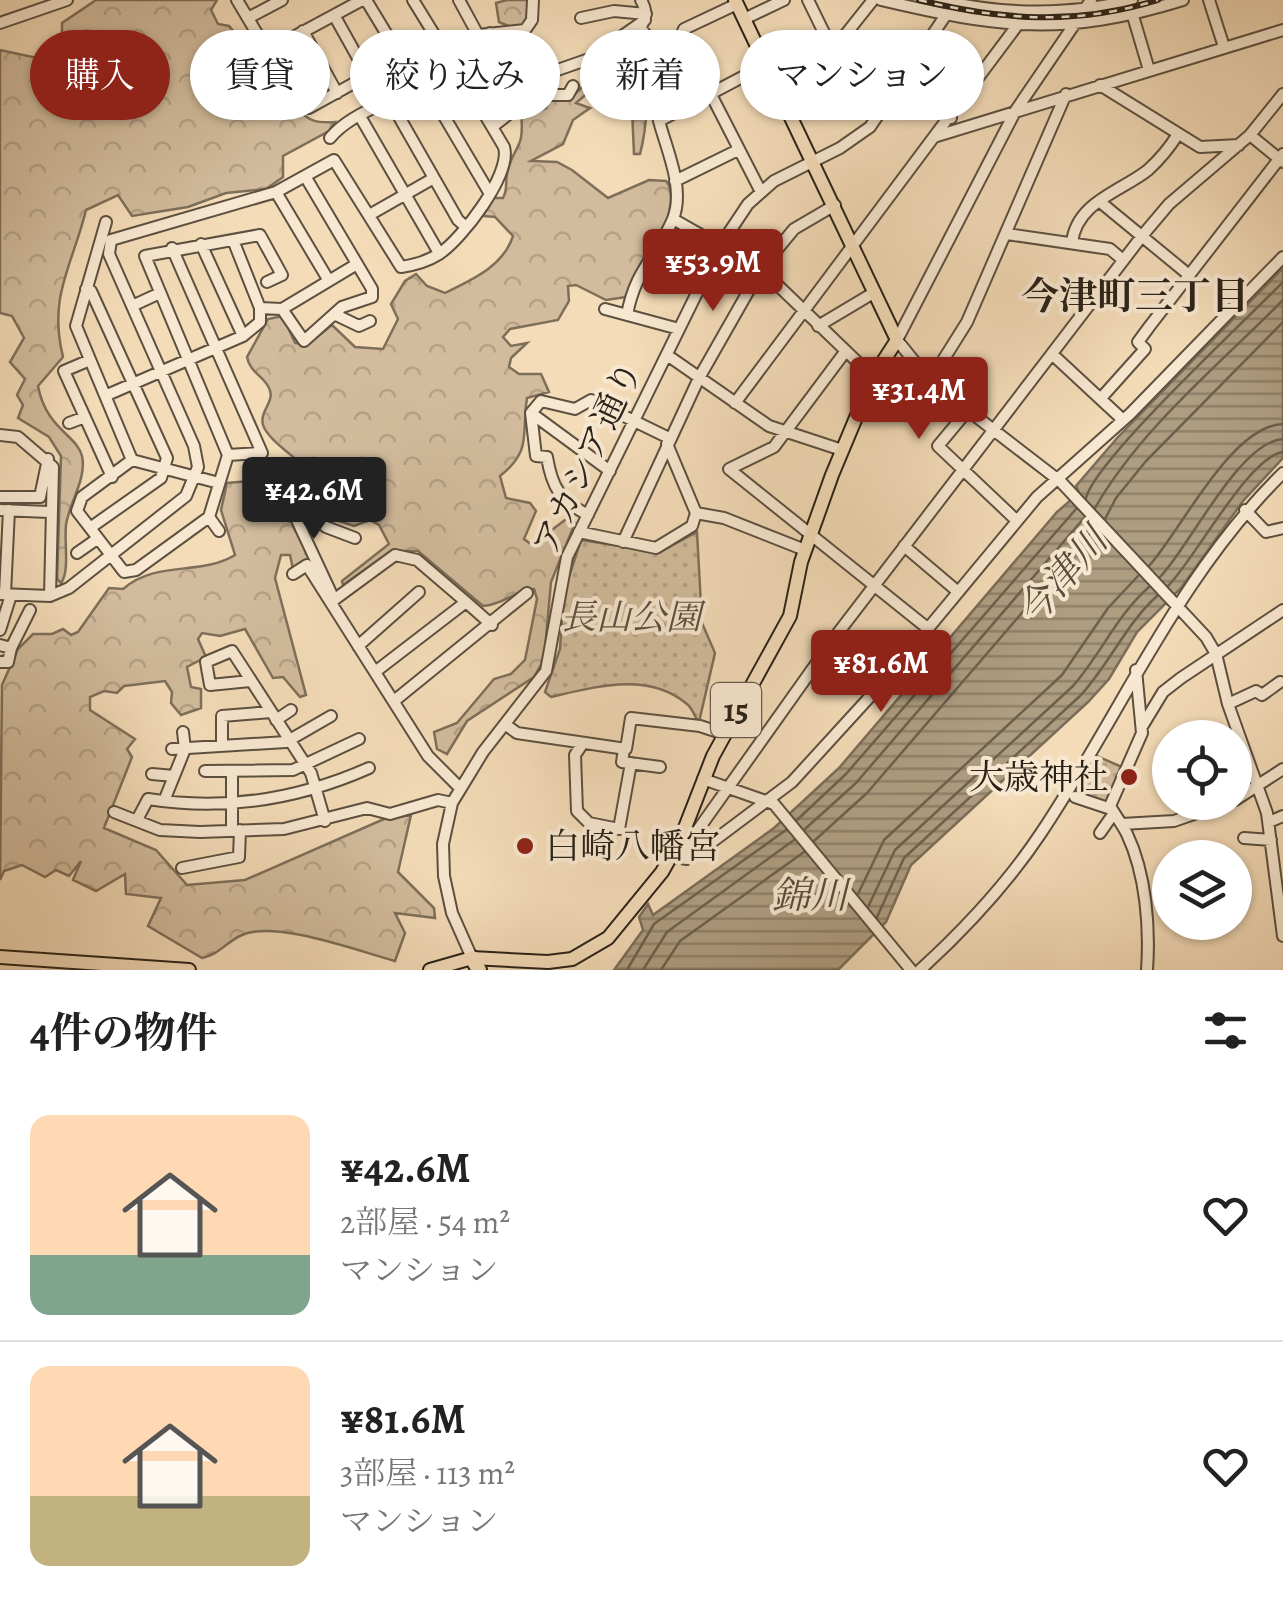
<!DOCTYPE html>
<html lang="ja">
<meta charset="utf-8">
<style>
:root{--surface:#fff;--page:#f2f2f2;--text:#222;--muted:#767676;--line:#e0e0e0;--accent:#8f2418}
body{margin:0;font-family:Alegreya,"Noto Serif JP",serif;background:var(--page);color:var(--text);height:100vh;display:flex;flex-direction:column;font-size:38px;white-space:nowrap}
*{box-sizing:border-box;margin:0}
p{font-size:32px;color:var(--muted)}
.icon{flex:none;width:55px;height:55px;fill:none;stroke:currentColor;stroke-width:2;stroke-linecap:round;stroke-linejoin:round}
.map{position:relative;height:970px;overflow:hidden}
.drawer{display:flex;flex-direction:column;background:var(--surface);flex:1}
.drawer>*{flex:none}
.hud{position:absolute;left:30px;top:30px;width:1225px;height:90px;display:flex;gap:20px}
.fabs{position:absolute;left:1152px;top:720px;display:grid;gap:20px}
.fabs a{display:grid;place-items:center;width:100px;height:100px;border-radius:50%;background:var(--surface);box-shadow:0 2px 8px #0004;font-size:50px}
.price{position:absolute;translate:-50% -85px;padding:0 22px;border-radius:10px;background:var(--accent);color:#fff;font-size:32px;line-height:65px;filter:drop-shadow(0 2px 5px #0008)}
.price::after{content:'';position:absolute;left:50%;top:60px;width:30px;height:22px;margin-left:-15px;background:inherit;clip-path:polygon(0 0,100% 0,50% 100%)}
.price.current{background:#222;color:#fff}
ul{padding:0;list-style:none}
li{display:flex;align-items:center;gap:30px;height:250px;padding:0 30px}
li+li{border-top:2px solid var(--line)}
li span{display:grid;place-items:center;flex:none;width:280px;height:200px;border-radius:20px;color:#555}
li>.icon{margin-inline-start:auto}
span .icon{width:120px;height:120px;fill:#fffc;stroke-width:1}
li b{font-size:42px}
h2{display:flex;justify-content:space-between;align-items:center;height:120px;padding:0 30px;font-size:42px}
.pill{padding:0 35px;border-radius:45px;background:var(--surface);box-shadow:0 2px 8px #0004;font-size:35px;line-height:90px}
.pill.current{background:var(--accent);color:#fff}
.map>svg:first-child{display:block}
.forest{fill:url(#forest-crowns);stroke:#7e6f5a;stroke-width:2.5}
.park{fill:url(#park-dots);stroke:#7e6f5a;stroke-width:2.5}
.water{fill:url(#water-rules);stroke:#7a6c58;stroke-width:2.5}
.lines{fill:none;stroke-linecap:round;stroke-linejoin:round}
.shore{stroke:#6c604d;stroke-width:2.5}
.minor-casing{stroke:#5c5040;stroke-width:14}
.major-casing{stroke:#2a2218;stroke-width:16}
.highway-casing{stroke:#2a2218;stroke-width:18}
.minor{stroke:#f8e8d1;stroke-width:10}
.major{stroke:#f4dcb8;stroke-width:12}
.highway{stroke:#f4dcb8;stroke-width:14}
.rail-casing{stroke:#2a2218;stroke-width:6}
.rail{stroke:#f8e8d1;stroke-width:2.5;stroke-dasharray:8;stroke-linecap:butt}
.poi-dot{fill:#8f2418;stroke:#f8e8d1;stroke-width:4}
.labels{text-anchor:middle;stroke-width:8;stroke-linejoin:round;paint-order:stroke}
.shield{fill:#f8e8d1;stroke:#685d50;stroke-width:2.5}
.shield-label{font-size:32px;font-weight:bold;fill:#2a2218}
.street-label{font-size:35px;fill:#2a2218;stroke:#f8e8d1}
.park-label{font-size:35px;font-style:italic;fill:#5c5040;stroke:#f8e8d1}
.poi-label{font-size:35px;fill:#2a2218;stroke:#f8e8d1;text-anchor:end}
.neighbourhood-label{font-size:38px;font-weight:bold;fill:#2a2218;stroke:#f8e8d1}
.water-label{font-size:38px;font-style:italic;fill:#594d3d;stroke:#f8e8d1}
</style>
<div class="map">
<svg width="1283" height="970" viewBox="0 0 1283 970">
<defs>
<pattern id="forest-crowns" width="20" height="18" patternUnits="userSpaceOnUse" patternTransform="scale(2.5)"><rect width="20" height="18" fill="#d2bc9d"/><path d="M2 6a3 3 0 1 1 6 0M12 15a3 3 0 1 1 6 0" fill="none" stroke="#b4a186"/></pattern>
<pattern id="park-dots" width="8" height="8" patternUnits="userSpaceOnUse" patternTransform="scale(2.5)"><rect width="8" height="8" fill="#d2bc9d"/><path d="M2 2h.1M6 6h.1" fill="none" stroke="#b4a186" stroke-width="1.8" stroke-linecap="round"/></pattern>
<pattern id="water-rules" width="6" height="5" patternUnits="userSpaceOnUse" patternTransform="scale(2.5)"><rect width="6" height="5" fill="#af9d82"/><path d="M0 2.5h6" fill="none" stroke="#8f8069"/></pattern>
</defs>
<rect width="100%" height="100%" fill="#f4dcb8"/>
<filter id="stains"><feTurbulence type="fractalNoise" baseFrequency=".002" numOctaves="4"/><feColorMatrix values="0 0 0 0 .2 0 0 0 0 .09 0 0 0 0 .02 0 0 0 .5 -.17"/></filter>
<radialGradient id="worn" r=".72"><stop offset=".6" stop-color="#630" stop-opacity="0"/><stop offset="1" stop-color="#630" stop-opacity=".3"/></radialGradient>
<path class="forest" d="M96 0H217L211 10 218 24 229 26 248 49 273 55 286 83 281 92 285 108H297C309 122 317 123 335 122L329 131 283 156V177L266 189 226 193 188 207 132 216 118 195 86 210C72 267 48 296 63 357L38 386C46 429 77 435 82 456 87 479 69 503 66 525 64 542 70 571 61 583L57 579 61 456 49 437 18 418 23 405 17 395 25 379 10 362 24 338 12 316 0 313V50L37 58 62 35V23Z
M507 0H528L526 24 516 29 499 22 496 3Z
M629 47C648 82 650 116 640 154H634L632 109 590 91 576 103 590 108 573 120 563 144 531 161 557 162 572 170 608 198 649 180 666 181C685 204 643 275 626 297L606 300 576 285 568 286 569 301 558 320 510 329 503 337 511 346 527 343 511 358 509 367 519 374H541L549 392 527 398C521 434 533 450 500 476L506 498 530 503 536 511 524 539 532 545 569 517 575 523 551 582 544 660 534 677 467 721 447 754 437 749 434 732 457 723 494 679 511 674 525 660 537 599 534 589C516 590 503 605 483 606L418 551H391L343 585 342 581 389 544 379 525 370 520 354 526 320 515 313 501 296 490 277 499 281 519 295 523 313 560 293 569 290 555H281L275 578 306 695 300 697 283 677 273 678 245 629 220 636 202 633 198 639 206 657 187 667 191 687 201 689V708L181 715 171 703 172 692 165 681 124 686 117 693 104 691 90 697V710L135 739 127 749 132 757 104 828 156 850 187 885 245 880 384 819 411 815 398 872 434 908 435 918 395 913 405 933 395 961C358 951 276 920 242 935 226 942 220 954 202 958L148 926 161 898 126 894 125 874 96 891 73 880 81 861 69 876 56 870 45 877 22 865 4 871 0 880 2 685 18 649 33 634H52L63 629 71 635 78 632 109 588 123 589C156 560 201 576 235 555L221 510 227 483 298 477 301 464C291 454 267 438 263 425 259 411 276 401 269 388 263 375 250 373 247 357L268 319 283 316 295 343 307 345 332 325 355 347 383 349 398 319 391 304 405 281 416 274 427 286 445 293C471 280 503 267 513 236L495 217 483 216 493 198H503C508 189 505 184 507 174 514 141 525 154 521 111L533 114 546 108 550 99 569 100 587 82H611L615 66 608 53Z"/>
<path class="park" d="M697 532 702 623 715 653 699 722C694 717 694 710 687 704 648 671 595 687 551 697L545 692 560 649 564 592 581 540 660 552Z
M1092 754 1122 767 1107 806 1071 792Z"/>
<path class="water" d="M1283 268V458L1243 501 1181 588 1137 632 1109 679 1088 702 911 865 886 922 838 970H614L643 930 639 917 648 904 653 915 774 828 839 768 1057 512 1079 493 1076 486 1118 437Z"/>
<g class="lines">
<path class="shore" d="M1086 498C1096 459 1246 320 1283 282
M1095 508C1140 429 1219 365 1283 300
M1105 519 1116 498 1146 461 1283 322
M1149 566C1182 529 1231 426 1283 424
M1160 577C1190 546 1239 442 1283 439
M1168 586C1195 559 1249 456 1283 452
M797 820 846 774 1076 509
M805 829 856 783 1084 518
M814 841 867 793 1094 529
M858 894 884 840 1062 675 1108 608 1138 576
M868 907 895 850 1073 686C1101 654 1117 615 1149 587
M877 917 904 858 1081 695C1110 663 1126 624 1157 596
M627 970 654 924 786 830
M643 970 667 932 794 840
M661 970 680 941 804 852"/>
<g class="minor-casing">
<path id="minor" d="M237 0 265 47 273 48 303 106 309 108 401 57
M366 0 406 66 415 67 490 194
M413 0 445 52
M459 0 478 35
M641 0C653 21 637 27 631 44L651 80 659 121
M808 0 831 47 891 96
M881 0C1000 28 1063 37 1183 0
M939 0C1004 15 1067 16 1132 0
M1091 0 1016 110 897 340 930 381 1061 482 1206 637 1216 654 1228 704 1267 813 1283 936
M1209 0 1224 47
M737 4 684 29 681 36 761 192
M334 15 368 76
M1133 16 1149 70
M248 18 282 0
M581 18 614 11 646 14
M744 19 784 0
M0 23 67 0
M642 30 658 49 681 36
M303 31 337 93
M490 33V40L523 103 492 127
M273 48 362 0
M767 64 659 121C667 151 685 189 673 219L761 269 873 377
M415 67 478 35 525 30 532 20 533 0
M774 81 830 54 873 0
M900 83 951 118
M1100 85 1200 147 1239 145
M573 86 568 95H550L546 74 589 59 645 20
M361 118 439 253
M1250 135 1283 162
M937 136 1283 30
M330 138C344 121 369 109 390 101L458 220 465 226
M675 181 738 150
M276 192 329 281
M1099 201 1189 275
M371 214 434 178
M106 222 76 326 132 460 82 497 77 511 124 572 136 570 209 517 228 455 145 256 260 235 282 275 267 282
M1007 234 1110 249 1123 260
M1072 243C1076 202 1122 191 1148 170 1159 160 1170 147 1178 134
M201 244 243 336
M172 248 262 453 228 455
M86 289 91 291 167 458 161 478 90 528
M132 306 160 293
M260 308 282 309 357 264
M282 309 304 341 342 307 372 297V289L305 176
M605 309 679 329
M336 315 359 326 370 321
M627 315C635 270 656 258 673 219
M818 326 875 292
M845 352 774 447 729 469 926 627
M1052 354 1122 419
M667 355 769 426 842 450
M90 360 64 371 112 477
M930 381 967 322 1066 94
M107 395 243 336 260 322V308L233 240
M1102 397 1145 349 1138 342 1149 327 1283 154
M735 403 1016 27
M968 410 938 446 1015 519
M531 413 610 471
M69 423 85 417
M0 435 18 437 53 467 50 596
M132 460 219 483
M292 496 326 527 355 538
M0 497H40L48 459
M304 504 296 518 331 593
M0 510 49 512
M1245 510 1266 532 1283 528
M696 513 724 518 805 550
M588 515C560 500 552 488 547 457L536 456 531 413 541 401 575 409 591 400 669 438
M209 517 219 531
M579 532 656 548 692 526 696 513 667 444
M623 542 699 378 761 269 794 229 835 205
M904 546 957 591
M77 553 97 539
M293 574 307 565 428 756 460 788
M0 594 50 596 69 588 186 496 198 467 194 446 109 254 111 240 276 192 334 160 401 267C414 265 428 261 439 254 462 239 512 174 504 147L447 51
M5 594 9 510
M331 602 395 555 417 560 466 602
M0 630 11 595
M0 645 11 648 30 610
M358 646 419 592
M0 662H8L11 648
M1136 670 1142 733 1110 806C1115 815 1122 824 1127 834 1146 874 1150 927 1147 970
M375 672 466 602 492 625
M250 681 210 685 206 662 232 651 311 773 325 821
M394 701 527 593
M1228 704 1256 691 1262 695 1280 682
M276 720 291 710
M506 725 517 733 626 749 631 718 700 726 724 734
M1143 725 1163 692 1181 678 1283 610
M583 743 575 755 577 811 589 823 619 829 631 763
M222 746V716L271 712
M172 749 286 742 331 716
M624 749 622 762 660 767
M205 771 293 770 359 739
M152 774 174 776
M703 779 774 804 911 970
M1075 797 1111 809
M1235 800 1283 769
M164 801 185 749 183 732
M114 812 160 830 200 832 284 829 367 808 390 814 438 800 452 803
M138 818 148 799C224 811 299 799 369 768
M1269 822 1283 816
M1122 824 1174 821 1229 802
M232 830V772
M1100 833 1114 813
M1244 838 1271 840
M675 857 687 859 696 854 792 782 887 678 1037 497 1130 414 1283 257
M678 858 838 633 1142 236 1169 204 1250 135 1283 94
M182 868 239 857 240 830
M472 958 452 913 444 876 443 844 452 803 483 752 546 671 567 557 720 246 748 204 774 181 840 148 870 127 956 0
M920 970C966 928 1007 884 1041 833 1122 712 1178 576 1283 473"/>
</g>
<g class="major-casing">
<path id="major" d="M0 957 189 970
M430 970 472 958 548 962 572 959 608 938 662 872 681 838 713 756 790 616 801 562 832 475 873 377 897 340 735 0"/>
</g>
<g class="highway-casing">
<path id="highway" d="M472 958 479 970"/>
</g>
<use href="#minor" class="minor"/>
<use href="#major" class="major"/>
<use href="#highway" class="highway"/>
<g class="rail-casing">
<path id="rail" d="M919 0C1001 20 1075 26 1158 0"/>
</g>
<use href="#rail" class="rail"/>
</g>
<g class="poi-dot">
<circle cx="1129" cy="777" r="10"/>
<circle cx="525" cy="846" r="10"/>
</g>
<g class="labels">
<rect class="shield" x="711" y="683" width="50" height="54" rx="8"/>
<g class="shield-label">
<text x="736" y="721">15</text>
</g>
<g class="street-label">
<text transform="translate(587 458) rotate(-65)" y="12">アカシア通り</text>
</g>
<g class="park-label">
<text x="631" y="629">長山公園</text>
</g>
<g class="poi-label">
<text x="1109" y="789">大歳神社</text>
<text x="545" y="858" text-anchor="start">白崎八幡宮</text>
</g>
<g class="neighbourhood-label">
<text x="1135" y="309">今津町三丁目</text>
</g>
<g class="water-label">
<text transform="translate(1062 576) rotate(-49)" y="13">今津川</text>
<text x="810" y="908">錦川</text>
</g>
</g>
<rect width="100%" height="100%" filter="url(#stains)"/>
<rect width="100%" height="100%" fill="url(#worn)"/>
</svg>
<div class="fabs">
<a><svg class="icon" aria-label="locate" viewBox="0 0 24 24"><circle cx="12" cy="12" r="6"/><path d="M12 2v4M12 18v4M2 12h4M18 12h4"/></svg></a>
<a><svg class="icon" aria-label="layers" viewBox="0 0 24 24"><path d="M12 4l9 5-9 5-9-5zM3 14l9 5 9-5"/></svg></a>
</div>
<b class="price" style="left:713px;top:314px">¥53.9M</b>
<b class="price" style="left:919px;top:442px">¥31.4M</b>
<b class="price current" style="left:314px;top:542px">¥42.6M</b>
<b class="price" style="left:881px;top:715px">¥81.6M</b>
<div class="hud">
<a class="pill current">購入</a>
<a class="pill">賃貸</a>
<a class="pill">絞り込み</a>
<a class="pill">新着</a>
<a class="pill">マンション</a>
</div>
</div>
<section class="drawer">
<h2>4件の物件<svg class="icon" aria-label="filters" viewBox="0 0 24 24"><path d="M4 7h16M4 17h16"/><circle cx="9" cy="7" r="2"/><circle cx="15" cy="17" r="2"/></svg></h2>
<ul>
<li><span style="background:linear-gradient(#ffd9b3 70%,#7fa58c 0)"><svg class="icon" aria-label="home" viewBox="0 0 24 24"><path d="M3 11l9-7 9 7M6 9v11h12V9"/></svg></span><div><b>¥42.6M</b><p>2部屋 · 54 m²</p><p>マンション</p></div><svg class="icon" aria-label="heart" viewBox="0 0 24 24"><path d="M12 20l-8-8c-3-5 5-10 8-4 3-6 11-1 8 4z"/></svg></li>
<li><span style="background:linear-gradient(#ffd9b3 65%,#c2b280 0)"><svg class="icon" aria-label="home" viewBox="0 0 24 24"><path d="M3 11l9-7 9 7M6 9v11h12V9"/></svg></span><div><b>¥81.6M</b><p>3部屋 · 113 m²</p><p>マンション</p></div><svg class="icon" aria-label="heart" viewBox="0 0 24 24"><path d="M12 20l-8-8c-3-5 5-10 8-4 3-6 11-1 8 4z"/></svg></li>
</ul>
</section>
